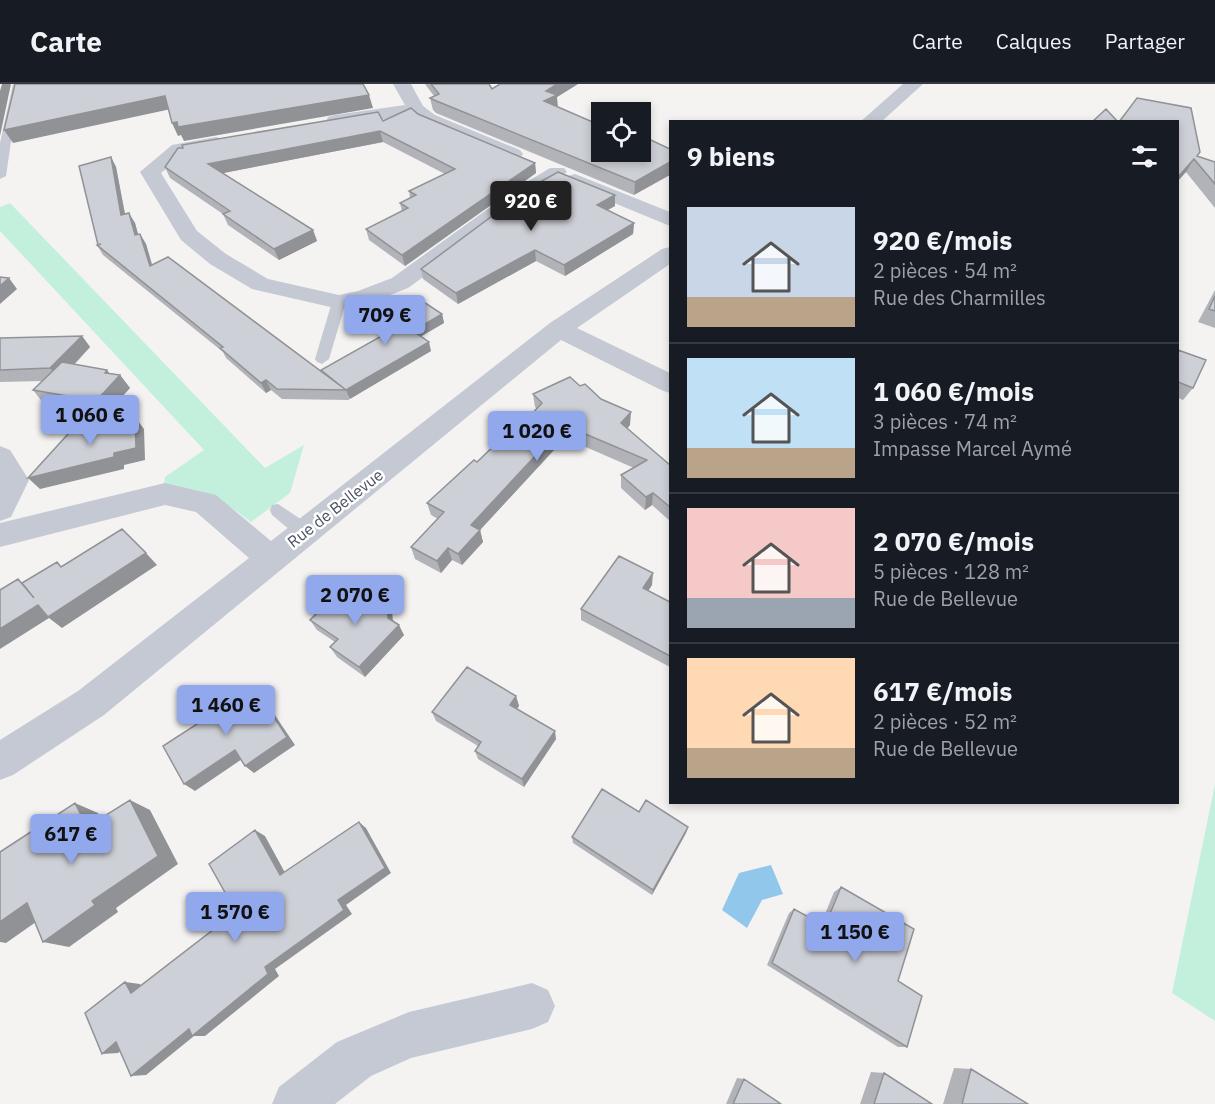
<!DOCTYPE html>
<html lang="fr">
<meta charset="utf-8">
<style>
:root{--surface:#171b24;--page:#20242c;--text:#f1f3f6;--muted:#9ea1a6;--line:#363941;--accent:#92a8ed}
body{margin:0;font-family:"IBM Plex Sans",sans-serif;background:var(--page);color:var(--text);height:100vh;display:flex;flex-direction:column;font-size:22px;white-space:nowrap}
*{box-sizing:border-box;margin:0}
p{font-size:20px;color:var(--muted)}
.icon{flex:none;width:33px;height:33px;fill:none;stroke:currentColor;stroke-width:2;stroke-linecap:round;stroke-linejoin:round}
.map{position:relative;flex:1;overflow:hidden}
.panel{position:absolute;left:669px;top:36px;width:510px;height:684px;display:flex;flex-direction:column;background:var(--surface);border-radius:0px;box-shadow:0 3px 9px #0003}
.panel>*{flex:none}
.controls{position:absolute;left:591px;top:18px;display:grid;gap:12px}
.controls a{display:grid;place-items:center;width:60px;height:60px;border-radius:0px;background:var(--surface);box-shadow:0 3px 9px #0003;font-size:30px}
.price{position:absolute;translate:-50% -51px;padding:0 14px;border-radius:6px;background:var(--accent);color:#111;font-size:20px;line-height:39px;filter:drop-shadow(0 2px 3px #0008)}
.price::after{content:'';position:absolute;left:50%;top:36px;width:18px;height:14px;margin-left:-9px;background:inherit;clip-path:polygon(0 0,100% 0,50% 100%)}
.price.selected{background:#222;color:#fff}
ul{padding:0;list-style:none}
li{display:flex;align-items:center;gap:18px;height:150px;padding:0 18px}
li+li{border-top:2px solid var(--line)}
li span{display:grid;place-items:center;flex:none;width:168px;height:120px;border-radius:0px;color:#555}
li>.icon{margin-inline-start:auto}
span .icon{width:72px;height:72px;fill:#fffc;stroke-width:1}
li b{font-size:26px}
h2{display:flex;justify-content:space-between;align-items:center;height:72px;padding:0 18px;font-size:26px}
header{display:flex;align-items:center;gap:36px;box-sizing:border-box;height:84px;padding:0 30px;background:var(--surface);border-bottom:2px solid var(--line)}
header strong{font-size:28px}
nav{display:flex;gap:33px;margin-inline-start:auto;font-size:21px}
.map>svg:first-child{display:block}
.green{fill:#c3f0dd}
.water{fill:#91c7eb}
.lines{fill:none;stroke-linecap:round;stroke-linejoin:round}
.service{fill:#c4c9d3;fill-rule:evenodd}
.minor{fill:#c4c9d3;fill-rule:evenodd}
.wall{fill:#b1b3b9}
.shaded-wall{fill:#909296}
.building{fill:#ced0d7;stroke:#909296;stroke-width:1.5}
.labels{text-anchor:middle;stroke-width:5;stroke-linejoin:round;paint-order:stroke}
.street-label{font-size:16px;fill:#4a5160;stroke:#fff}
</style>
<header>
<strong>Carte</strong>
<nav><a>Carte</a><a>Calques</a><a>Partager</a></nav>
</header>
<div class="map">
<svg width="1215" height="1020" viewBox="0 0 1215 1020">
<rect width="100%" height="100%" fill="#f4f3f2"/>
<path class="green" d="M10 119 265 384 304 361 290 409 251 438C216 412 208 407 164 401L165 393 204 366 0 147V123Z
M1215 700V937L1172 909Z"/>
<path class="water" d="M771 781 783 810 762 816 747 844 722 826 739 789Z"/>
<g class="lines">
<path class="service" d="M13 0H23L15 30 6 92 0 95V59Z
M339 214 346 218 329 275 322 280 317 278 315 275 332 218Z
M278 420 311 442 313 447 311 452C297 456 283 439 272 431L270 426 272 421Z"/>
<path class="minor" d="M393 0H411L423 22 435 31 520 66 523 70 520 74H506L421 39 412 31 335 43 328 41 326 37 328 33 335 31 405 21Z
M903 0H923L881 38H860Z
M216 53 223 55 226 59 223 63 185 70 161 89 197 147 226 170 268 195 339 211 358 207 392 194 517 104 550 84H564L567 88 408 204 372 218 339 225 252 205 210 180 181 156 140 88 172 61Z
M575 90 670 128V142L568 100 565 96 568 92Z
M670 163V180L577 244 670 289V309L661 306 561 256 104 631 13 691 0 696V656L78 607 249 474 196 428 165 421 0 463V439L165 399 216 411 271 457 550 239 662 165Z
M0 362 10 366 29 396 11 433 0 437Z
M532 899 548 906 555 922 548 938 532 945 411 974 371 992 335 1020H272L279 1003 337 958 409 928Z"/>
</g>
<path class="wall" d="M425 0H489L492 5 500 0H578L557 13V23L640 68 634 111 436 29 433 26 430 14 434 12Z
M418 30 535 79 536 89 405 182 369 156 366 145 402 128 400 119 410 114 409 107 445 90 383 58 223 89 313 146 317 157 279 176 228 141 223 130 170 94 165 83 183 64 383 37Z
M1178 38 1197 72 1215 78V124L1186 88Z
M111 73 116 83 125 130 135 139 138 150H140L146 160 152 180 323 289 321 286 397 243 390 238 387 229 442 230 444 239 421 252 431 267 349 315V316L282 315 271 306 266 309 226 274 223 268 103 171 97 161H98Z
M615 111V122L607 126 634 139 633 150 565 192 536 177 458 220 423 195 421 185Z
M1215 206V244L1198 238Z
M82 252 90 263 75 280 110 289 120 291 130 304 106 330 44 320 33 306 43 297 0 298V254Z
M1178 266 1193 304 1183 316 1178 314Z
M580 302 630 341 627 345 670 381V437L652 421 645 426 621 404V391L634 384 565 354 480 446 483 458 462 481 452 476 441 489 415 475 411 463 438 435 431 431 427 419 477 378 506 357 537 325 535 323 533 310Z
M652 501 648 507 670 518V583L581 536V525Z
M387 517 392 527 393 537 404 551 365 593 337 573 330 563 335 558 317 546 310 536 363 518Z
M516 612 519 622 517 625 556 655 524 703 478 675 475 667 478 662 436 637 432 628Z
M688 743 686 749 652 811 573 759 572 753Z
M841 803 898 897 907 963H898L767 881 789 829 794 825 821 840 834 808Z
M954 984 971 985 1028 1020H943Z
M871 988 884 989 932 1020H860Z
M737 994 744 995 781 1020H726Z"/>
<path class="shaded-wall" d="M2 0H11L0 52V7Z
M557 0H578L557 13 558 24 544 17 546 7Z
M369 11 373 24 184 57 181 51 178 52 172 39Z
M165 12 171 25 13 59 4 46Z
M380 47 383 58 213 91 208 80Z
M111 73 116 83 127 141 121 131Z
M1194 75 1186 88 1178 97V93Z
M670 78V91L634 111 635 98Z
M535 79 536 89 405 182 402 171Z
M615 111V122L597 132V121Z
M129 129 135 139 141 161 135 151Z
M634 139 633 150 565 192 564 181Z
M313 146 317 157 279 176 274 165Z
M140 150 146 160 155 192 150 182Z
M535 166 536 177 458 220 456 209Z
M9 194 17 205 0 220V202Z
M442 230 444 239 415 256 413 247Z
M82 252 90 263 59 296 50 284Z
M429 258 431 267 350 315 346 306Z
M107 286 115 297 120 291 130 304 106 330 96 317 105 289Z
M266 296 271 306 266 309 261 299Z
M631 328 630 341 620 352 621 339Z
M135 333 144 345 145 376 124 381V385L40 405 28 394 114 369Z
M564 341 565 354 480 446 483 458 462 481 458 470 471 441Z
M653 409 652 421 645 426 646 413Z
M448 464 452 476 441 489 437 477Z
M146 469 157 481 62 544 49 534 0 565V545L38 521Z
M653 489 652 501 642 516 643 504Z
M387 517 392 527 393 545 388 534Z
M399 541 404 551 365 593 359 583Z
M254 603 262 612 295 661 254 689 245 682Z
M516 612 519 622 513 630 510 621Z
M555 647 556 655 524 703 522 695Z
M235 666 245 673 195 707 184 700Z
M130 716 150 726 178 780 116 824 118 828 69 863 43 858Z
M75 719 98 729 109 753 87 743Z
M359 738 366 744 391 789 346 821 352 830 275 885 279 892 205 952H194L146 991 131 992 265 883 338 816Z
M688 743 686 749 652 811 653 806Z
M255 746 265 752 289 796 280 791Z
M27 819 53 826 6 859 0 858V838Z
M125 898 140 900 145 911 131 909Z
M116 958 131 959 118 969 102 970Z"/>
<path class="building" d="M15 0H363L369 11 178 43 177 38 172 39 165 12 4 46Z
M431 0H489L492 5 500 0H557L546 7 557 11 544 17 602 42V68H640V59L644 60 651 56 670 65V78L635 98 434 16 430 14 439 10Z
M1137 14 1191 24 1200 68 1197 72 1215 78V100L1194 75 1178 93V38H1119Z
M411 24 418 30 535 79 402 171 366 145 408 124 400 119 416 111 409 107 455 85 380 47 208 80 313 146 274 165 223 130 230 127 165 83 178 64H183L182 61 378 28 383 37Z
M1106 25 1118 38H1092Z
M111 73 121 131 129 129 135 151 140 150 150 182 168 173 346 306 277 305 266 296 261 299 220 264 223 263 97 161 101 160 98 161 79 82Z
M558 88 615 111 597 121 634 139 564 181 535 166 456 209 421 185 531 103Z
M0 193 9 194 0 202Z
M1215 212V227L1209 225Z
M416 213 442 230 413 247 429 258 346 306 321 286 403 240 387 229Z
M82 252 50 284 0 286V254Z
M1178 266 1206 276 1193 304 1178 298Z
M62 278 107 286 105 289 120 291 96 317 33 306Z
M570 293 580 302 585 300 601 315 631 328 621 339 670 381V423L653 409 646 413 621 391 647 376 564 341 471 441 480 446 458 470 448 464 437 477 411 463 444 428 427 419 474 376 477 378 501 355 506 357 542 319 533 310Z
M135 333 136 364 114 369V373L28 394 69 349Z
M122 445 146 469 48 533 38 521 0 545V506L18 495 34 514 22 499 57 478 61 483Z
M619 472 653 489 643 504 670 518V572L581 525Z
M342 505 363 518 387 517 388 534 399 541 359 583 330 563 338 555 310 536Z
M467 583 516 612 510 621 555 647 522 695 475 667 481 658 432 628Z
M254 603 287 653 245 682 235 666 184 700 163 662Z
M602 705 639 728 646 716 688 743 653 806 572 753Z
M130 716 158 772 92 817 95 821 43 858 27 819 0 838V768L75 719 87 743Z
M359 738 385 784 338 816 344 826 265 883 268 890 192 952 189 945 131 992 116 958 102 970 85 929 125 898 131 909 236 828 209 780 255 746 280 791Z
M841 803 914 845 898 897 922 912 907 963 772 879 794 825 825 842Z
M971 985 1028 1020H962Z
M884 989 932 1020H874Z
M744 995 781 1020H733Z"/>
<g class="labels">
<g class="street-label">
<text transform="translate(335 424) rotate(-38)" y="6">Rue de Bellevue</text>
</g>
</g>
</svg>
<div class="controls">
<a><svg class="icon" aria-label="locate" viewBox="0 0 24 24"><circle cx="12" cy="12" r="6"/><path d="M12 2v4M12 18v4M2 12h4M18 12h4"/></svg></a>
</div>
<b class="price selected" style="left:531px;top:148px">920 €</b>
<b class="price" style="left:385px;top:262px">709 €</b>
<b class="price" style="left:90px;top:362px">1 060 €</b>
<b class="price" style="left:537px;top:378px">1 020 €</b>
<b class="price" style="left:355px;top:542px">2 070 €</b>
<b class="price" style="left:226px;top:652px">1 460 €</b>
<b class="price" style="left:71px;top:781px">617 €</b>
<b class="price" style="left:235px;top:859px">1 570 €</b>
<b class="price" style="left:855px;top:879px">1 150 €</b>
<section class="panel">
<h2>9 biens<svg class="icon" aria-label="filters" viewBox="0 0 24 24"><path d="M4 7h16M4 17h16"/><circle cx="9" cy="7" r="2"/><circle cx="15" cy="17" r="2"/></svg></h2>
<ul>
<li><span style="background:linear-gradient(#c9d6e8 75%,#b9a48a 0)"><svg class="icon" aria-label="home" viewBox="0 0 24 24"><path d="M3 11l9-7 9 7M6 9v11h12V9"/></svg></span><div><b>920 €/mois</b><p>2 pièces · 54 m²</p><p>Rue des Charmilles</p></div></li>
<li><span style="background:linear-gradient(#bfe0f5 75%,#b9a48a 0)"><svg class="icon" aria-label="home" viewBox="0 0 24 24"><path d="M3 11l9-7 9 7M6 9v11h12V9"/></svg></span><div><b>1 060 €/mois</b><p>3 pièces · 74 m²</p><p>Impasse Marcel Aymé</p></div></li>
<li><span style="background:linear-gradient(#f6c9c9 75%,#9aa5b1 0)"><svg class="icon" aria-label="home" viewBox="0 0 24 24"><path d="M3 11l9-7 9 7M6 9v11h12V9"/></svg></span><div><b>2 070 €/mois</b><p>5 pièces · 128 m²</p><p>Rue de Bellevue</p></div></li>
<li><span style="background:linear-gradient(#ffd9b3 75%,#b9a48a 0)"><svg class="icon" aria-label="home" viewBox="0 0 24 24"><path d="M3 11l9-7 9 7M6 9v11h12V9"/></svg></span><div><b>617 €/mois</b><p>2 pièces · 52 m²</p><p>Rue de Bellevue</p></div></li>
</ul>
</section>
</div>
